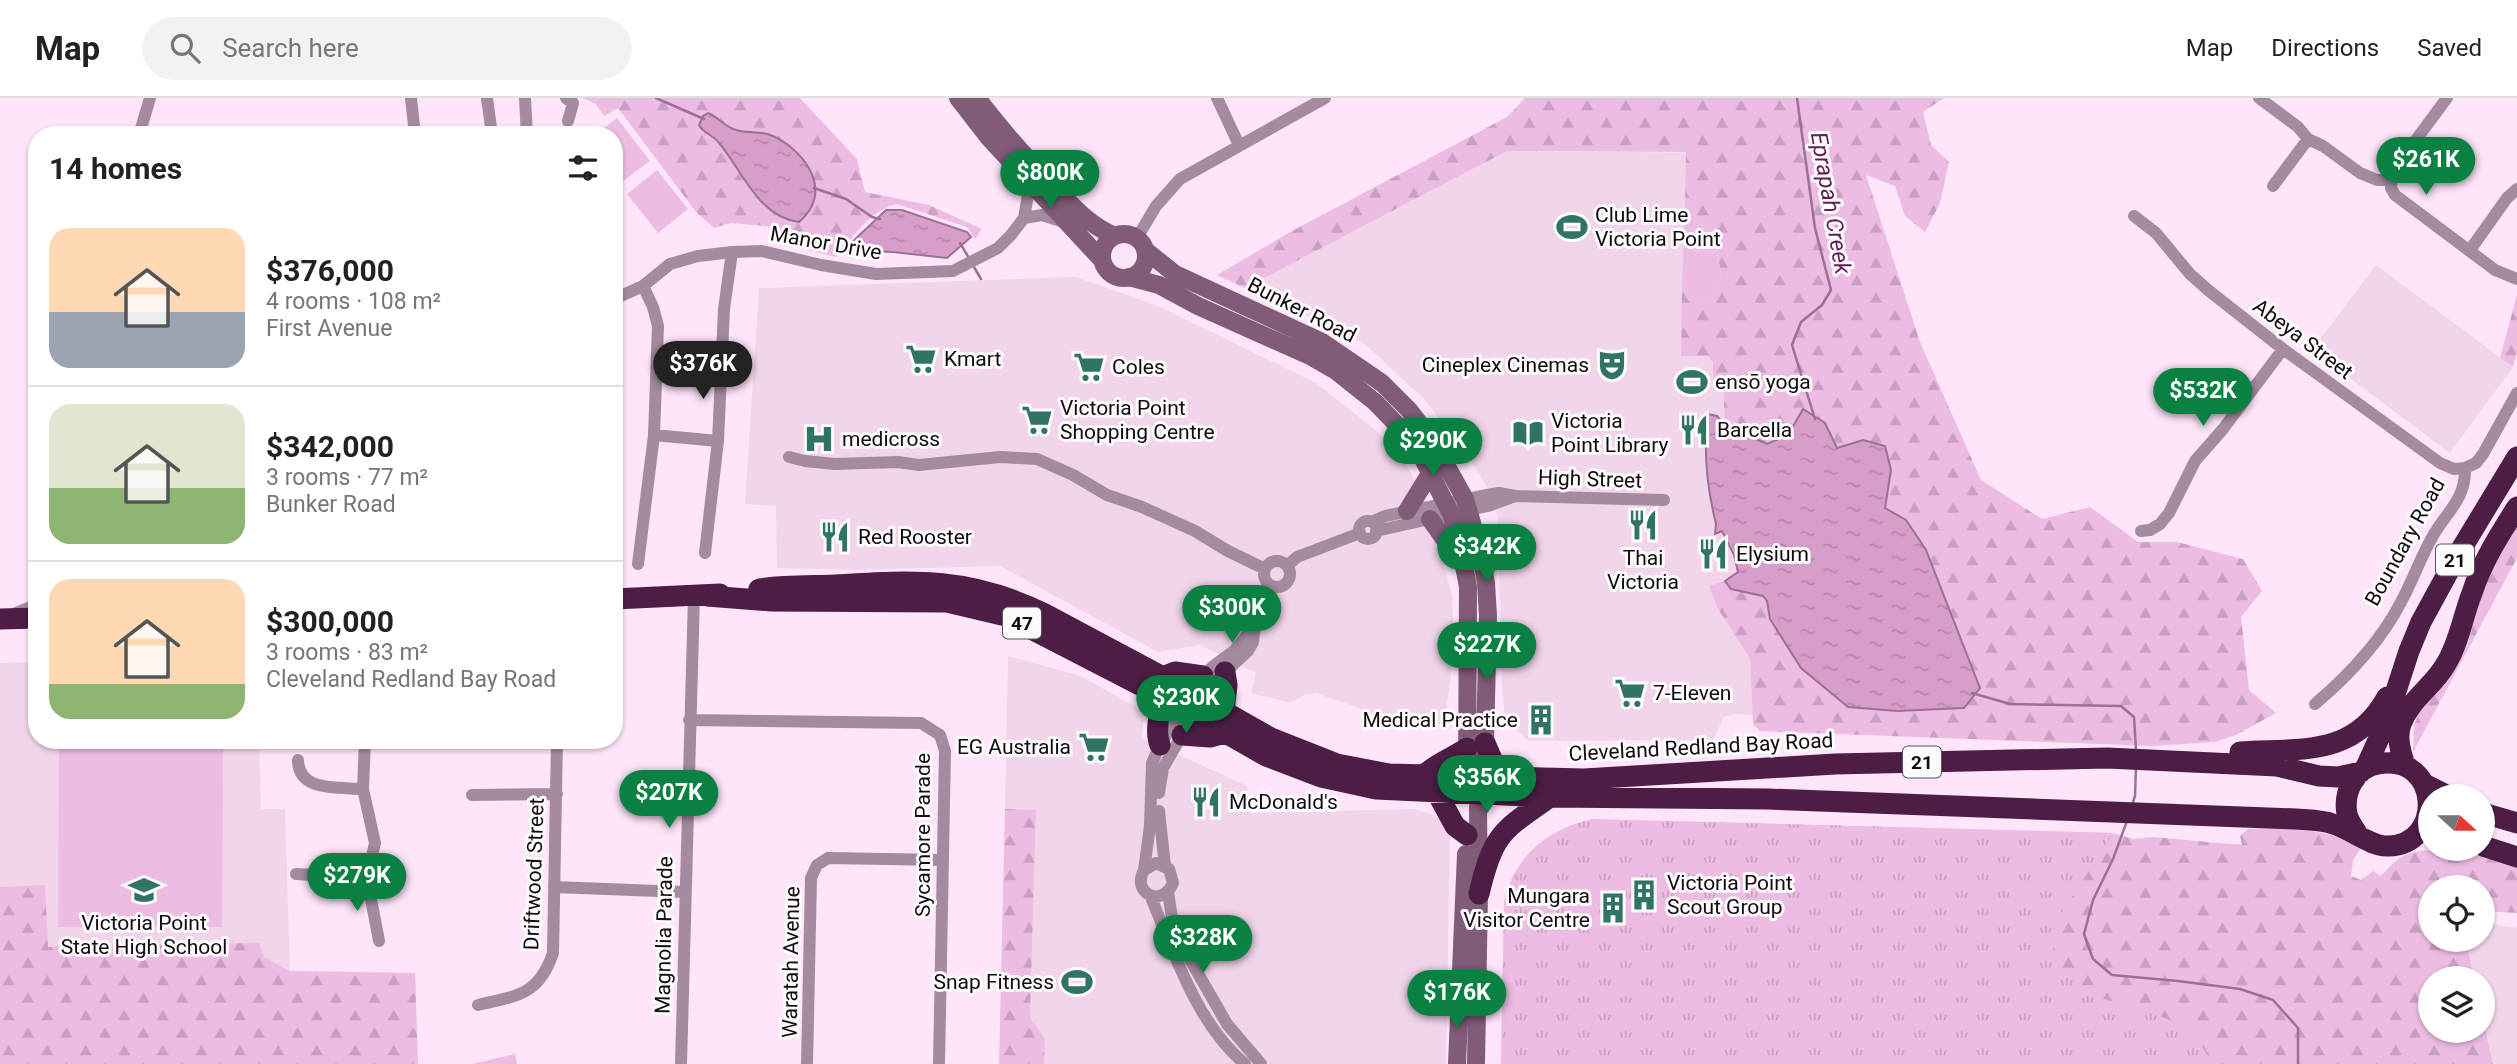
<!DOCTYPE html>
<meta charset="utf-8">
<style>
:root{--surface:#fff;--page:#f2f2f2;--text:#222;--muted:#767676;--line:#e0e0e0;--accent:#0b8043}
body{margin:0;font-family:Roboto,sans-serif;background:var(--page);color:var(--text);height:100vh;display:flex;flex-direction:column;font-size:26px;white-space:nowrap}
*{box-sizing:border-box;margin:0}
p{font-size:23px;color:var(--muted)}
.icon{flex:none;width:38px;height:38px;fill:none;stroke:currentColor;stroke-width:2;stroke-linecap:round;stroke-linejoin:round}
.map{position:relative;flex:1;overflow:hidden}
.drawer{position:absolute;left:28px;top:28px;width:595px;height:623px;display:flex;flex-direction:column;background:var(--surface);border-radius:28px;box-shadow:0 2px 5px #0004}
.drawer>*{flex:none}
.needle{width:46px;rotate:111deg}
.tools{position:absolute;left:2418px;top:686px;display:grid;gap:14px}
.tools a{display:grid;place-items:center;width:77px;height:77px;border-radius:50%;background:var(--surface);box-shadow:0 2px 5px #0004;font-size:35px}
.price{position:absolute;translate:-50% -60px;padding:0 16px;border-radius:24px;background:var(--accent);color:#fff;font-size:23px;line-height:46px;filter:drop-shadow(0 2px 4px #0008)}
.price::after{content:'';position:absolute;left:50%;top:42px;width:21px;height:16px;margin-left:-10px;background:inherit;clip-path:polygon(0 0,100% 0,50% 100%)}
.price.on{background:#222;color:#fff}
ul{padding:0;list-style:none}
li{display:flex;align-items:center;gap:21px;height:175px;padding:0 21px}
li+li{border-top:2px solid var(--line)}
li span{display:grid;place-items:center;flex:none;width:196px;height:140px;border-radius:21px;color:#555}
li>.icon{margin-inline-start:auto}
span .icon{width:84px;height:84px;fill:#fffc;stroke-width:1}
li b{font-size:30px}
h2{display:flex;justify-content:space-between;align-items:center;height:84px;padding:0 21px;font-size:30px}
header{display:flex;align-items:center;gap:42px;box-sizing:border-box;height:98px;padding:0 35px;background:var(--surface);border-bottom:2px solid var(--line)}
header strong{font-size:33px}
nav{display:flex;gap:38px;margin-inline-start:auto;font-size:24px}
.search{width:490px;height:63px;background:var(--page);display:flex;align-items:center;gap:18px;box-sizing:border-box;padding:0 24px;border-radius:38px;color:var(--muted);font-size:26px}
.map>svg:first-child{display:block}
.built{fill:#f2d5eb}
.green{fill:#edbce3}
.forest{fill:url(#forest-firs);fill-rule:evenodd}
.park{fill:url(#park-tufts)}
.water{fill:url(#water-ripples);stroke:#9c7194;stroke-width:2}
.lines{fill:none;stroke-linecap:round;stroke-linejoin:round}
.stream{stroke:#9c7194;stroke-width:2.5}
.street{stroke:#a48b9f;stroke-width:12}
.secondary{stroke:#805c78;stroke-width:18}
.highway{stroke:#4d1d46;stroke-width:21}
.labels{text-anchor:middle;stroke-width:6;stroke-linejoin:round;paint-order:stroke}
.shield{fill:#fbfbfb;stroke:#595258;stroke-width:2}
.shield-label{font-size:19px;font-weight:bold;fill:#140a12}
.poi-label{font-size:21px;fill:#140a12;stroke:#fbfbfb;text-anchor:start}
.street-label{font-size:21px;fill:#140a12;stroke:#fbfbfb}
.water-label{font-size:23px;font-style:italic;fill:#621e58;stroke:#fbfbfb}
</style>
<header>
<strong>Map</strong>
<div class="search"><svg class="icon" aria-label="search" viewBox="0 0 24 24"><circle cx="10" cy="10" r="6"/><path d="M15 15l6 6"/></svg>Search here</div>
<nav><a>Map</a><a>Directions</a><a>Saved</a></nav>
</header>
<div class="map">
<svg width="2517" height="966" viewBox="0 0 2517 966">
<defs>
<pattern id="forest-firs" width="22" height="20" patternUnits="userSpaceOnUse" patternTransform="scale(1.75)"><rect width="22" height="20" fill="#edbce3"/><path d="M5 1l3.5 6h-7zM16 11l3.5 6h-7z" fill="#caa0c2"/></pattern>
<pattern id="park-tufts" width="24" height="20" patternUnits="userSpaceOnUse" patternTransform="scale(1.75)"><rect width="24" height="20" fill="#edbce3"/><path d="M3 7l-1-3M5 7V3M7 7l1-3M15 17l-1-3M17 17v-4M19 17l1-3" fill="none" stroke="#caa0c2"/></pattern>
<pattern id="water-ripples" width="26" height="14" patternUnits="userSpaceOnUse" patternTransform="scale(1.75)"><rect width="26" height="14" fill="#d79dcb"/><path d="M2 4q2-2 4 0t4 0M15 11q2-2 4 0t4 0" fill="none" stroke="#b886ad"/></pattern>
</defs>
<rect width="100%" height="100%" fill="#fee5f9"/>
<path class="built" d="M1507 53 1736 55 1723 291 1725 328 1722 432 1734 457 1738 474 1710 489 1718 511 1750 561 1753 617 1734 616 1724 619 1713 642 1529 643 1505 622 1502 588 1498 421 1490 394 1467 356 1425 302 1378 258 1363 245 1332 229 1245 190Z
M2376 167 2513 269 2450 355 2312 252Z
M1076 179 1158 208 1316 285 1373 330 1400 355 1425 401 1452 497 1454 550 1445 623 1437 628 1427 631 1413 629 1316 595 1304 597 1291 605 1251 595 1256 575 1200 547 1158 554 1000 468 854 472 777 470 776 408 745 406 759 190Z
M1008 558 1081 578 1144 614 1142 640 1247 688 1251 715 1414 711 1434 717 1446 725 1450 738 1446 966H1044L1045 940 1030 921 1036 712 1005 711Z
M37 564V642H259L261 711H285L290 873 415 875 418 966H0V565Z
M2483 825 2517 830V966H2493L2483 922V880H2474L2466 842H2483Z"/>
<path class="green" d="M617 20 650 63 619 86 614 80V37H595Z
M657 72 688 111 658 135 627 96Z
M1685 104 1710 136 1720 168 1721 181 1713 197 1704 201 1693 193H1685L1682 188Z
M59 642H223L222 829H58Z
M515 956 517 966H472Z"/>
<path class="forest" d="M583 0H800L857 61 865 94 929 107 982 131 975 141 967 129 897 106C870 112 853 139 836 159L775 144 774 129 731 125 714 130 696 114 618 10 604 18 596 6ZM702 18H715C724 28 734 32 748 34L816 96 808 116 755 98 745 79 700 22Z
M1525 0H1944L1923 14 1931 47 1949 64 1940 105 1925 134 1905 118 1895 88 1866 77 1920 244 1981 382 2042 421 2090 409 2138 444H2177L2243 461 2262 493 2241 519 2249 592 2276 615 2236 637 2215 644 2152 648 1760 633 1753 626 1750 561 1718 511 1709 488 1725 483 1731 491 1763 498 1767 503 1770 522 1848 609 1897 613 1964 610 1965 556 1945 498 1926 452 1906 422 1884 410 1891 372 1863 342 1837 350 1825 325 1767 346 1725 328 1723 287 1713 283V264L1708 258H1681L1682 188 1685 193 1693 192 1704 201 1713 197 1721 181 1720 168 1710 136 1685 104 1686 54 1507 53 1245 190 1217 177 1292 133 1507 19Z
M2517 197V254L2513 269 2500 260Z
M2517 427V460L2413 654 2414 627 2422 608 2447 579 2467 548 2486 483Z
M1005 711 1036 712 1030 920 1045 940 1044 966H999Z
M1593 721 1647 726 1663 723 2113 735 2133 741 2153 739 2242 747 2240 738 2248 731 2297 730 2341 739 2361 750 2353 762 2351 778 2361 782 2373 773 2380 778C2386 773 2390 767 2396 763 2423 740 2486 759 2517 767V815L2483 813V789H2431V842H2466L2474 880H2431V933H2483V922L2493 966H1501L1504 804C1515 757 1548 731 1593 721Z
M45 787 48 849 259 845 264 859 290 873 415 875 418 966H0V789Z"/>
<path class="park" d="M1593 721 2113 735 2056 824 2053 852 2063 872 2094 898 2168 921 2196 937 2212 966H1501L1504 804C1515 757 1548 731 1593 721Z"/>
<path class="water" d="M708 15C719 19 724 29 736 32 749 36 761 32 773 38 807 54 834 95 799 124 758 119 743 73 719 45 713 37 703 35 699 27L703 18Z
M886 112H902L967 134 971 139 947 160 893 154 853 152 850 148 852 144Z
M1803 311 1825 325 1837 350 1863 342 1885 348 1891 372 1885 410 1906 422 1926 452 1980 590 1964 610 1897 613 1848 609 1801 570 1770 521 1767 503 1763 498 1731 491 1725 483 1738 474 1734 457 1722 433 1715 436 1716 426C1707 390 1703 353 1708 316L1717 318 1725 328 1767 346 1788 337Z"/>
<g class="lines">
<path class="stream" d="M656 0 704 21
M1797 0 1815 130 1831 192 1822 207 1801 224 1792 247 1815 321
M814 90 846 101 872 119 880 121
M960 145 969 160
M974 169 981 181
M1972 595 2010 606 2121 608 2134 619 2136 652
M2132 707 2135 698 2136 669
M2127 723 2113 761 2093 802 2084 836 2093 861 2112 877 2178 883 2240 891 2273 902 2298 930V966"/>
<path class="street" d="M411 0 415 37
M487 0 492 37
M525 0 527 37
M566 0 573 5 568 23
M1217 0 1239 47
M2259 0 2298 29 2308 41 2323 48 2360 75 2377 82H2391
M2447 0 2392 74 2391 90 2395 97 2495 172 2517 181
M139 37 150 0
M2273 88 2308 41
M2134 118 2156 135 2190 176 2208 192 2283 251 2440 365 2454 371 2465 370
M1024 120 1042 117 1067 125
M1137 140 1156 108 1180 81 1325 0
M2470 152 2507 100 2517 91
M614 201 643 188 670 166 698 158 732 154 762 153 821 167 876 176 953 173 998 150 1011 137 1024 120 1030 85
M654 337 718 343
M789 359 805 363 835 366 898 364 919 367 1000 359 1037 361 1073 377 1107 397 1142 409 1195 433 1228 453 1265 471
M1359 432a9 9 0 1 1 18 0a9 9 0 1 1-18 0Z
M1372 424 1385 418 1487 397 1499 395 1515 398 1664 402
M1376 433 1488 408 1515 398
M2141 433 2150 432 2160 426 2169 415 2195 363 2223 331 2283 251
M705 455 718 343 724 211 732 154
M1264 476a13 13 0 1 1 26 0a13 13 0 1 1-26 0Z
M638 466 654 337 658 228 653 209 643 188
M1287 468 1297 459 1360 435
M16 515 33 508 37 504
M1199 583 1212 569 1235 552 1255 527
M2315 606C2348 578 2381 543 2401 504 2413 482 2421 458 2434 436 2448 413 2466 400 2465 370L2476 365 2483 356 2517 295
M1200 607 1215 584 1248 553 1253 544 1255 527 1273 489
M689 622 921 625 940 637 945 653 939 966
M365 642 363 691 375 745 367 780 379 843
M298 662C298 694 338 689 363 691
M1159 695 1163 670 1185 632
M472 697 557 696
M1159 713 1165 768
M1144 772 1156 765 1169 771 1173 785C1162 810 1131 796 1144 772L1150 728 1152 665 1160 647 1186 605
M296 776 367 780
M554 789 684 794
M1168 794 1172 820 1180 844 1227 926 1261 966
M1150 797C1174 854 1196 925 1245 966
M478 907C517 898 539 897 553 855L557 642
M681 966 694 498
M807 966 811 780 817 767 828 760 943 762"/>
<path class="secondary" d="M958 0 989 40 1102 162
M977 0C1001 31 1025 59 1052 87 1072 107 1088 127 1115 138
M1102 158a22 22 0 1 1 44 0a22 22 0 1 1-44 0Z
M1145 152 1175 176 1322 244 1382 285 1409 312 1432 342 1465 401 1480 452 1486 485 1488 518 1485 645 1478 711 1479 796 1476 966
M1129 179 1159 187 1198 208 1310 258 1336 273 1375 304 1402 332 1422 359 1451 416 1460 447 1468 489 1467 690
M1407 413 1431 374
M1430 421 1450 449 1463 458
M1457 966 1466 756"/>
<path class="highway" d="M759 491C784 487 810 488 835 487 916 482 970 479 1045 516L1163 579 1271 640 1337 666 1389 676 1584 681 1835 666 2107 660 2277 668 2319 678 2338 679 2361 674
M707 498 772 503 947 504 1006 518 1161 598 1266 658 1321 679 1376 691 1550 699 1768 701 2296 721C2308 722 2322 722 2333 726 2351 731 2371 749 2388 748 2446 747 2440 654 2378 666 2355 670 2343 694 2347 716 2348 722 2353 729 2357 735
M614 501 720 496
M0 521 37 520
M1163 579 1175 574 1203 578
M1224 614 1227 587 1225 574
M1182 637 1210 639 1225 635
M1485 645 1494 666 1507 680
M1160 647C1154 632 1161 614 1161 598
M2240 654C2299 650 2354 660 2387 599
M2405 668C2401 654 2396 640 2401 626 2411 600 2433 589 2446 566 2459 545 2463 518 2472 495 2482 464 2500 436 2517 409
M2365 671 2385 627 2409 553 2421 524 2457 458 2517 359
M1424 677C1437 665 1452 660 1467 650
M2424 686 2448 698
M1437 695 1455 728 1467 737
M2483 715 2517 725
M2483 748 2517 759
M1479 796C1493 735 1502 733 1550 699"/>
</g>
<defs>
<g id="stadium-bare" transform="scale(2.415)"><path d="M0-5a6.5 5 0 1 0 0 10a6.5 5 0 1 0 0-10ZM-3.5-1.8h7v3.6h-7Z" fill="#317465" stroke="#fbfbfb" stroke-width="2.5" paint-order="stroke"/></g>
<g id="supermarket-bare" transform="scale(2.415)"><path d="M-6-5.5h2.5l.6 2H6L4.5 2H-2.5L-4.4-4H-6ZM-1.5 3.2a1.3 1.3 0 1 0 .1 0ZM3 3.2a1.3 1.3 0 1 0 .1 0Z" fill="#317465" stroke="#fbfbfb" stroke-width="2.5" paint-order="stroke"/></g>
<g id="theatre-bare" transform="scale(2.415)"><path d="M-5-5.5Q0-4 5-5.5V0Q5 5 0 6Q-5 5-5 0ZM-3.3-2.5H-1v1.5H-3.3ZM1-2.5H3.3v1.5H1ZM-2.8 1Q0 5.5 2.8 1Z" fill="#317465" stroke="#fbfbfb" stroke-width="2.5" paint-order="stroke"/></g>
<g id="restaurant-bare" transform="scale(2.415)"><path d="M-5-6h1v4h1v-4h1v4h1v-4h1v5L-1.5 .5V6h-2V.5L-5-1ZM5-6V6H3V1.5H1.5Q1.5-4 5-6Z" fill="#317465" stroke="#fbfbfb" stroke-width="2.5" paint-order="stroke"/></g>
<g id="library-bare" transform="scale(2.415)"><path d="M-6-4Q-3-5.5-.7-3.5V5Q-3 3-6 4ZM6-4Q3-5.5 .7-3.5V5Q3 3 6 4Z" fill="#317465" stroke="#fbfbfb" stroke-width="2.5" paint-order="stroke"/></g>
<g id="hospital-bare" transform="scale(2.415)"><path d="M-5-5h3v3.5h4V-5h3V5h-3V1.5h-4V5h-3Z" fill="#317465" stroke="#fbfbfb" stroke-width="2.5" paint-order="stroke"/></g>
<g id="building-bare" transform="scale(2.415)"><path d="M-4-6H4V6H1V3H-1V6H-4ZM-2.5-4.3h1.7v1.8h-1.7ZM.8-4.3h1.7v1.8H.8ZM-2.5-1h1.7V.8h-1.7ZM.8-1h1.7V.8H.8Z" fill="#317465" stroke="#fbfbfb" stroke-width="2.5" paint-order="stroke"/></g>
<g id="school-bare" transform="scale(2.415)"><path d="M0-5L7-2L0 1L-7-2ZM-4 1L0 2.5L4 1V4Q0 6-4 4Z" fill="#317465" stroke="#fbfbfb" stroke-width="2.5" paint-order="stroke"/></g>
</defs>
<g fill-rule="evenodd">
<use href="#stadium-bare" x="1572" y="129"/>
<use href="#supermarket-bare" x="921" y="261"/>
<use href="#theatre-bare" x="1612" y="267"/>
<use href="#supermarket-bare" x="1089" y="269"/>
<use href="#stadium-bare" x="1692" y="284"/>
<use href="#supermarket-bare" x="1037" y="322"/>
<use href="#restaurant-bare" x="1694" y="332"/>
<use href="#library-bare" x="1528" y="335"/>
<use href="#hospital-bare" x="819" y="341"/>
<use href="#restaurant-bare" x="1643" y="427"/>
<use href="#restaurant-bare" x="835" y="439"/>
<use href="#restaurant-bare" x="1713" y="456"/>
<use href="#supermarket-bare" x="1630" y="595"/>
<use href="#building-bare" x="1541" y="622"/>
<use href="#supermarket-bare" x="1094" y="649"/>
<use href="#restaurant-bare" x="1206" y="704"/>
<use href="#school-bare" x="144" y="792"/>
<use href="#building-bare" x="1644" y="797"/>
<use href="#building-bare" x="1613" y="810"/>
<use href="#stadium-bare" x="1077" y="884"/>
</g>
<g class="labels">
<g class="shield">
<rect x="2436" y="446.5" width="38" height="31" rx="5"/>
<rect x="1003" y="509.5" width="38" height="31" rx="5"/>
<rect x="1903" y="648.5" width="38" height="31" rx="5"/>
</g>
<g class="shield-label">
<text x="2455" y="469">21</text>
<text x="1022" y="532">47</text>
<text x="1922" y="671">21</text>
</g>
<g class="poi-label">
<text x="1595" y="124">Club Lime<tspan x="1595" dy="24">Victoria Point</tspan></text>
<text x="944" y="268">Kmart</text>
<text x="1589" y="274" text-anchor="end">Cineplex Cinemas</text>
<text x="1112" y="276">Coles</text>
<text x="1715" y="291">ensō yoga</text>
<text x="1060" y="317">Victoria Point<tspan x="1060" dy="24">Shopping Centre</tspan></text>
<text x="1551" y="330">Victoria<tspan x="1551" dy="24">Point Library</tspan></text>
<text x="1717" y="339">Barcella</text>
<text x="842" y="348">medicross</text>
<text x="858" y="446">Red Rooster</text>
<text x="1736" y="463">Elysium</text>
<text x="1643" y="467" text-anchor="middle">Thai<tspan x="1643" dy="24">Victoria</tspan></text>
<text x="1653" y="602">7-Eleven</text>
<text x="1518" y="629" text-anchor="end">Medical Practice</text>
<text x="1071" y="656" text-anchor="end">EG Australia</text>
<text x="1229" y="711">McDonald's</text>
<text x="1667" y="792">Victoria Point<tspan x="1667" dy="24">Scout Group</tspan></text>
<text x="1590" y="805" text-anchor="end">Mungara<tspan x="1590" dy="24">Visitor Centre</tspan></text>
<text x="144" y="832" text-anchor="middle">Victoria Point<tspan x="144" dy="24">State High School</tspan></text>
<text x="1054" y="891" text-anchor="end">Snap Fitness</text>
</g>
<g class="street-label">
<text transform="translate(826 145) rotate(10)" y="7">Manor Drive</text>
<text transform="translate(1302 212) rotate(27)" y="7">Bunker Road</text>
<text transform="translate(2303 241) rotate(37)" y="7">Abeya Street</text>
<text transform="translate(1590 381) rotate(2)" y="7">High Street</text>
<text transform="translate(2405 444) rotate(-61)" y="7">Boundary Road</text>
<text transform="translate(1701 649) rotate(-3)" y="7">Cleveland Redland Bay Road</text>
<text transform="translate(923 737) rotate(-90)" y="7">Sycamore Parade</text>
<text transform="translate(534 776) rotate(-88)" y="7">Driftwood Street</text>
<text transform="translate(664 837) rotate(-89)" y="7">Magnolia Parade</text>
<text transform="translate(791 864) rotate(-89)" y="7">Waratah Avenue</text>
</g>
<g class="water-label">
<text transform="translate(1831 105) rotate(80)" y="8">Eprapah Creek</text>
</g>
</g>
</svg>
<div class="tools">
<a><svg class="needle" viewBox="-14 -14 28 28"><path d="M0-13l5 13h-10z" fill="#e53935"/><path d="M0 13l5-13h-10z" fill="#767676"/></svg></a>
<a><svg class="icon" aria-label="locate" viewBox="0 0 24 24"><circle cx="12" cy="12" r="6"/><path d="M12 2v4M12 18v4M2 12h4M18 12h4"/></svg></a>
<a><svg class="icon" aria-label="layers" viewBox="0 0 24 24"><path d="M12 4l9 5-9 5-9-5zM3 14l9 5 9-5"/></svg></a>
</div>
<b class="price" style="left:2426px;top:99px">$261K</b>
<b class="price" style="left:1050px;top:112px">$800K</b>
<b class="price on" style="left:703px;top:303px">$376K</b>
<b class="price" style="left:2203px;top:330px">$532K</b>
<b class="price" style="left:1433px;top:380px">$290K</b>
<b class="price" style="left:1487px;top:486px">$342K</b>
<b class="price" style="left:1232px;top:547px">$300K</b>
<b class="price" style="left:1487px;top:584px">$227K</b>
<b class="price" style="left:1186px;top:637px">$230K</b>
<b class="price" style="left:1487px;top:717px">$356K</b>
<b class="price" style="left:669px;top:732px">$207K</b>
<b class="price" style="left:357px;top:815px">$279K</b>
<b class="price" style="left:1203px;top:877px">$328K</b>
<b class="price" style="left:1457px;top:932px">$176K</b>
<section class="drawer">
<h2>14 homes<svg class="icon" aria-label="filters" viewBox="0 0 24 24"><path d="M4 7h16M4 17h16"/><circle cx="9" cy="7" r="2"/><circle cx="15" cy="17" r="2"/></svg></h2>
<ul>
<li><span style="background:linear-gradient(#ffd9b3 60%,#9aa5b1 0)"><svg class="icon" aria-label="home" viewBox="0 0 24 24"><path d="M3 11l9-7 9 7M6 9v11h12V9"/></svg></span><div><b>$376,000</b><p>4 rooms · 108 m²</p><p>First Avenue</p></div></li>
<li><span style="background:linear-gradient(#dfe7d0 60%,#8fb573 0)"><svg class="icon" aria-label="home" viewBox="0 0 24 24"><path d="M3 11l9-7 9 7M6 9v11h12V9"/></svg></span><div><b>$342,000</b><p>3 rooms · 77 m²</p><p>Bunker Road</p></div></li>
<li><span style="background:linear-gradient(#ffd9b3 75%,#8fb573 0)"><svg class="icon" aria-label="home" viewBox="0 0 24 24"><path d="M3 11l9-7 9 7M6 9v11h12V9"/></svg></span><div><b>$300,000</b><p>3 rooms · 83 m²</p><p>Cleveland Redland Bay Road</p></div></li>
</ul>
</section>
</div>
